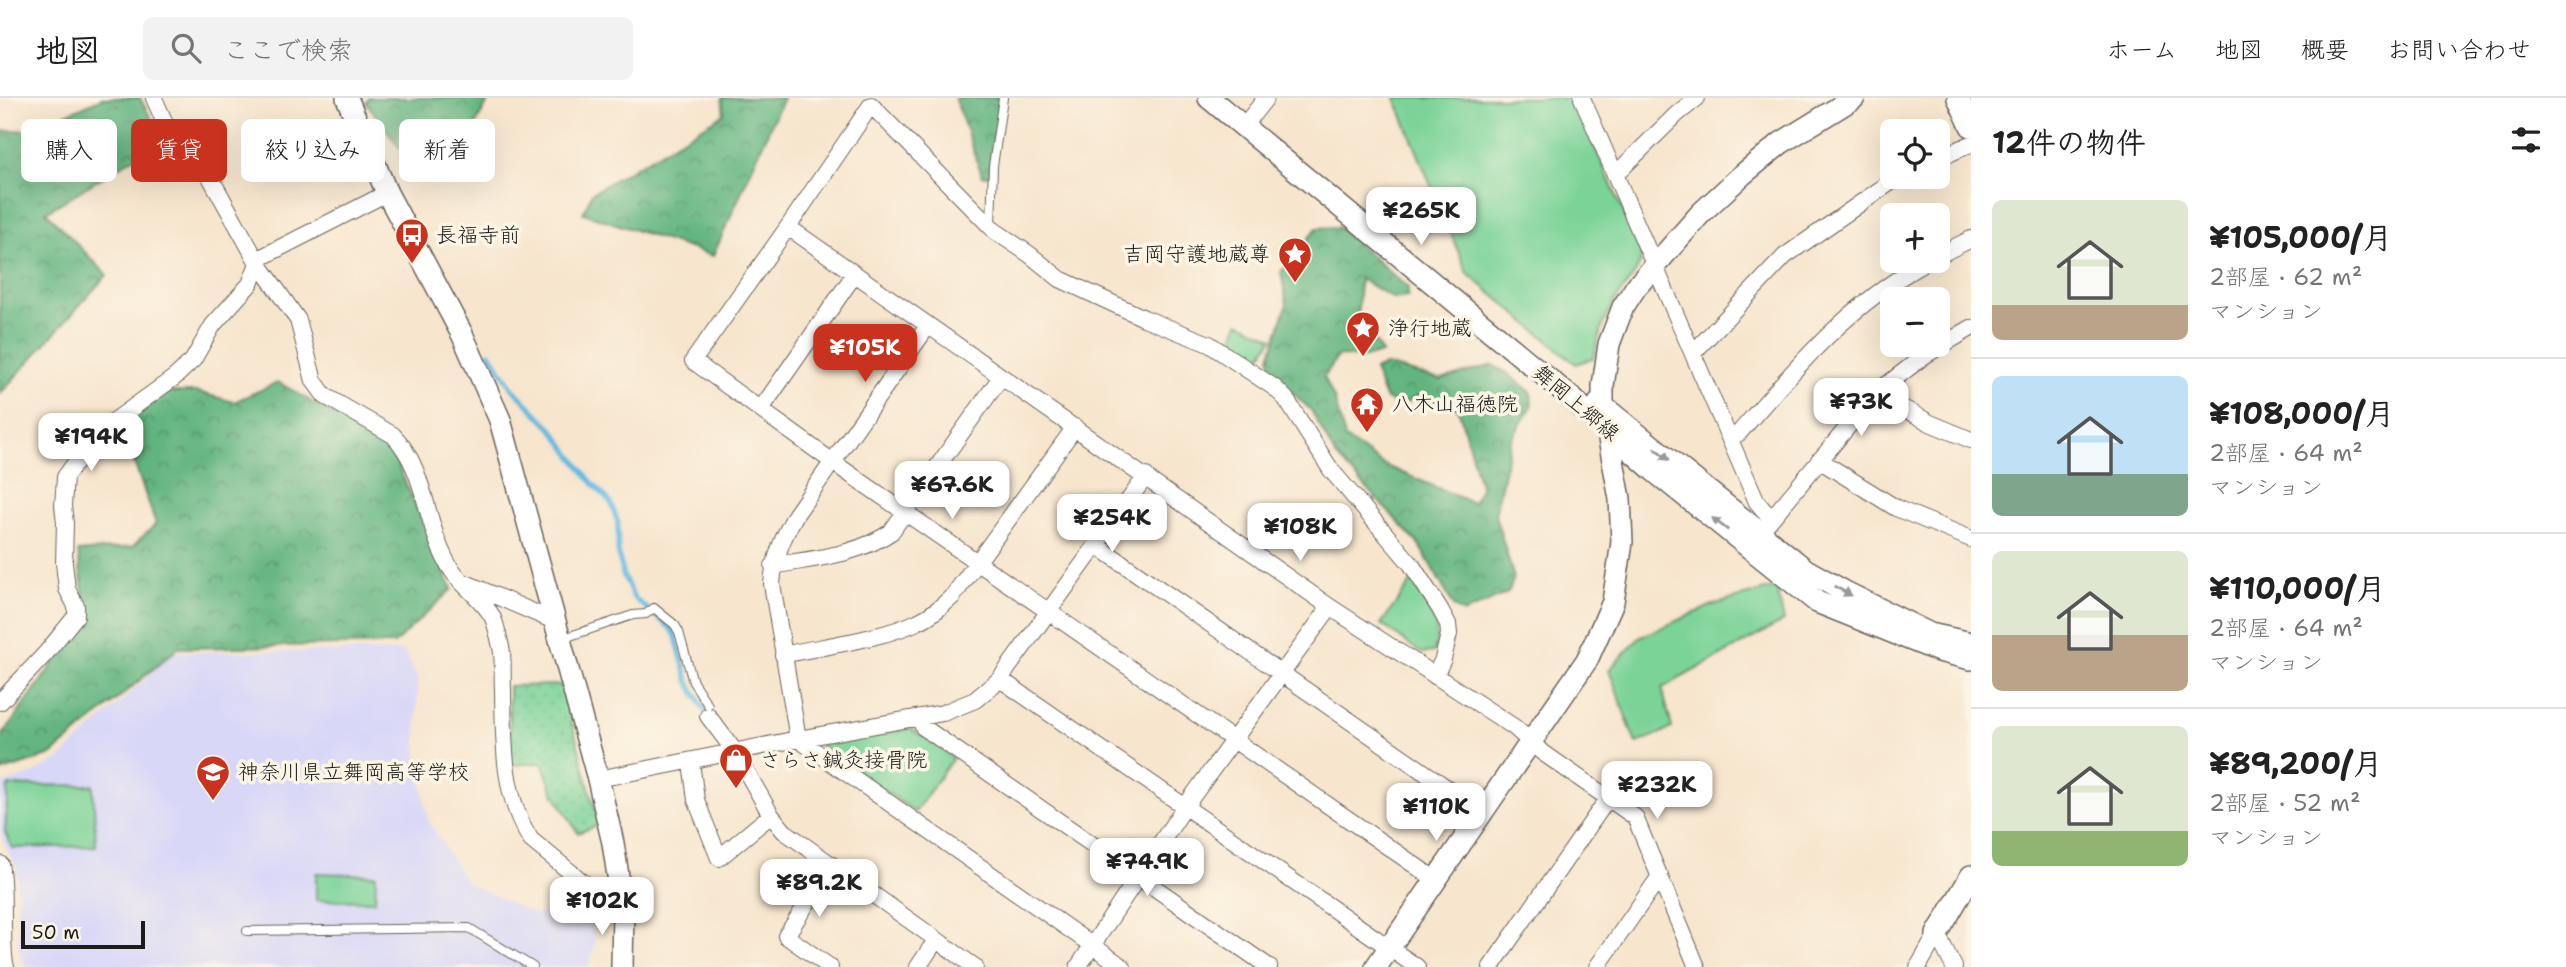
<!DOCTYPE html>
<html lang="ja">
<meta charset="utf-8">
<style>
:root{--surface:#fff;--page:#f2f2f2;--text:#222;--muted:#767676;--line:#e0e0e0;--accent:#c8321e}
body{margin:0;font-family:"Shantell Sans","Klee One",sans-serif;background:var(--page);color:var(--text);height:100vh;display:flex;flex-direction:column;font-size:26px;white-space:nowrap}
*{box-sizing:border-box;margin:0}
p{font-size:23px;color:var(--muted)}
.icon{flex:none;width:38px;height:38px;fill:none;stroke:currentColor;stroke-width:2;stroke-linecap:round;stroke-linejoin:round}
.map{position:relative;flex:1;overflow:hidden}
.details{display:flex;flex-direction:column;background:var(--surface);width:595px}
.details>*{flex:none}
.hud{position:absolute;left:21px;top:21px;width:665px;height:63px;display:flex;gap:14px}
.tools{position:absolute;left:1880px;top:21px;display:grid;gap:14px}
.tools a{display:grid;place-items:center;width:70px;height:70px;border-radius:10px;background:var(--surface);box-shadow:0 7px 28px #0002;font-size:35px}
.scale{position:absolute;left:21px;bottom:18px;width:124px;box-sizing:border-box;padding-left:7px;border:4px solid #1c1c1c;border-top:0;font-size:19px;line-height:24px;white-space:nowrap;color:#1c1c1c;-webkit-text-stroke:5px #fcf5e5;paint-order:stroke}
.price{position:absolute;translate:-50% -60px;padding:0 16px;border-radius:14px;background:#fff;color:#222;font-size:23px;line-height:46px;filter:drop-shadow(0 2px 4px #0008)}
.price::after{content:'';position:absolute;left:50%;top:42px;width:21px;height:16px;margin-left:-10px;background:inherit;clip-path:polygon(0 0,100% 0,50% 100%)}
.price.on{background:var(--accent);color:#fff}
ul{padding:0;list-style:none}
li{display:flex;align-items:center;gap:21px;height:175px;padding:0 21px}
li+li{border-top:2px solid var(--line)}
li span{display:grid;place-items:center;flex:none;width:196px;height:140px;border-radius:10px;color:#555}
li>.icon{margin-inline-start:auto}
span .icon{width:84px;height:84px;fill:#fffc;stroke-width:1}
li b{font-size:30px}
h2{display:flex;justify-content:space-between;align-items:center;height:84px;padding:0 21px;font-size:30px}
.chip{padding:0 24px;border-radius:10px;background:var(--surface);box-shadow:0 7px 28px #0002;font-size:24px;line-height:63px}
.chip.on{background:var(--accent);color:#fff}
header{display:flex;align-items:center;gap:42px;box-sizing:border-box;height:98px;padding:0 35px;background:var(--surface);border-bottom:2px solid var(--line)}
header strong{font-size:33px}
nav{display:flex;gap:38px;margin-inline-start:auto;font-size:24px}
.search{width:490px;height:63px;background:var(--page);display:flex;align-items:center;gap:18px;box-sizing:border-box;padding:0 24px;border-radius:10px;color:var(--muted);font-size:26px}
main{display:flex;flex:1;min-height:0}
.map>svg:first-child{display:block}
.built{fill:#d8d7f8}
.grass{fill:url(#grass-dots);stroke:#4c785a;stroke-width:2}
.forest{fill:url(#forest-crowns);stroke:#40684e;stroke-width:2}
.park{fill:#7bd398;stroke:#4c785a;stroke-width:2}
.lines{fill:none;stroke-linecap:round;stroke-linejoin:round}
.stream{stroke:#64bae0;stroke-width:5}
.lane-casing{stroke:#69625a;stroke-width:10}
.street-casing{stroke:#69625a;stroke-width:18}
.secondary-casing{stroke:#69625a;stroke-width:24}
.lane{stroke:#fff;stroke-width:8}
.street{stroke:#fff;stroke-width:16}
.secondary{stroke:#fff;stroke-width:21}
.oneway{fill:#999}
.labels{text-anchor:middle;stroke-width:7;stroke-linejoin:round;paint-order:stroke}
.poi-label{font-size:21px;fill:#1c1c1c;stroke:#fcf5e5;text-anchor:start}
.street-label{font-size:21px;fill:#1c1c1c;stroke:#fcf5e5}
</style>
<header>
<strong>地図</strong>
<div class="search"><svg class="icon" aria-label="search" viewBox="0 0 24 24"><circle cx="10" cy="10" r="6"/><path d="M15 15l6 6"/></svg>ここで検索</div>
<nav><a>ホーム</a><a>地図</a><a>概要</a><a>お問い合わせ</a></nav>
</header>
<main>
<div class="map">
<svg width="1971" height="869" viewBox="0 0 1971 869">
<defs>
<pattern id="grass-dots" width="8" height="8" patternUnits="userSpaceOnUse" patternTransform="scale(1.75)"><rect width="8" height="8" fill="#7bd398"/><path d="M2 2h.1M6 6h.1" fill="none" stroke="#6ab582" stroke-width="1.8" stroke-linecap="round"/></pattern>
<pattern id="forest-crowns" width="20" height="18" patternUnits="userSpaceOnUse" patternTransform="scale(1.75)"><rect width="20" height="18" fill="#64b580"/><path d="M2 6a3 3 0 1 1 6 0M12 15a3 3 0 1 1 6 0" fill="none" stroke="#529268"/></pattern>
</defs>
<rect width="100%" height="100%" fill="#fcf5e5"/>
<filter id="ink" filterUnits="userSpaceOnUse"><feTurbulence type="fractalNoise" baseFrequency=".0143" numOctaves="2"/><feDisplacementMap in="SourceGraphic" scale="14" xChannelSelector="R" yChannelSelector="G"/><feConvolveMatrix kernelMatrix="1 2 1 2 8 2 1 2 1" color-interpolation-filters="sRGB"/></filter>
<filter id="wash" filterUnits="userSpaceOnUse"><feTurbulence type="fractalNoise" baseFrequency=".00686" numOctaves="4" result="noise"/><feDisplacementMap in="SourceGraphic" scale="28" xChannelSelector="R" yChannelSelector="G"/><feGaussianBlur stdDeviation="1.57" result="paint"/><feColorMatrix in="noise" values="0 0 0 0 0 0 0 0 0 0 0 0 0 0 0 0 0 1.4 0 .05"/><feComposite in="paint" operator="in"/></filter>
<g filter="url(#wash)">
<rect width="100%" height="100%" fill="#f7e5cd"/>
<path class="built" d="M404 553 417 579V651L428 722 467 785 535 816 592 810 595 848 588 869H26L20 857 18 842 17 772 0 736V687L32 676 58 662 174 554Z"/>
<path class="grass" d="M562 587 599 727 578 735 553 694 542 665 510 667 509 588Z"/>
<path class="forest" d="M102 0H140L163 42 46 114 107 177 0 296V33L30 32Z
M369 0H490L460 55 405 57 366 4Z
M722 0H783L713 158 583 115 592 95 724 16Z
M955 0H1001L989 78 982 77Z
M1339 129 1408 190V199L1394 201 1360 181 1358 214 1382 255 1367 259 1338 258 1324 279 1334 300 1345 340 1384 367 1473 405 1481 390 1458 310 1417 298 1400 309 1385 300 1374 272 1386 267 1441 282 1493 267 1506 274 1531 294 1532 308 1511 342 1495 417 1514 480 1508 495 1464 515 1455 510 1418 445 1335 357 1311 312 1270 274V259L1287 206 1281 174 1317 130Z
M278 284 390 349 452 491 394 546 178 550 51 657 0 674V641L86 519 78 454 132 449 156 426 121 328 164 294H197L234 304Z"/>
<path class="park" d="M1395 0H1573L1642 156C1639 178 1623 188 1612 208 1603 224 1598 242 1593 260L1576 266 1467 175Z
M1239 224 1273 240 1255 266 1230 247Z
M1412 483C1425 505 1444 527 1434 554L1421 555 1381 526Z
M1776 489 1784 523 1662 590 1672 630 1636 646 1609 572 1640 539 1713 507Z
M911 631 953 660 915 714 819 646Z
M93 687 96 748 12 750 5 734 8 688Z
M316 775 376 777 375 803 316 802Z"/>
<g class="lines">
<path class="stream" d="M490 255 513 291 553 332 589 381 611 405 618 425V454L623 477 634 500 669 529 675 536 688 583 707 616"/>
</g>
</g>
<g filter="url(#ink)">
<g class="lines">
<g class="lane-casing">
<path id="lane" d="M991 126 993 68 1003 0
M561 541 633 517 646 516 654 510 675 527 679 534 693 584 708 607
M247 833 469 830 533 869"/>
</g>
<g class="street-casing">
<path id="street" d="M154 0 174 46 209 77 258 165 298 222 314 283 325 298 393 337C429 374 424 432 453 474 464 489 482 501 492 518 496 526 499 540 501 549 504 562 502 578 503 592 504 643 502 698 531 742L600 798 623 811
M1582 0 1757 404 1771 421
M1243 29 1266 0
M1937 61 1971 46
M1615 77 1677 16 1697 0
M788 129 871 7 995 133 1029 156 1060 181 1144 220 1209 246 1275 290 1286 301 1331 372 1411 466 1440 511 1448 526 1449 536 1443 561 1435 578
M1937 158 1971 141
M927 229 796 416C783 439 774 459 772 486L798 641 1123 869
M1694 254 1785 158 1898 79
M1876 295 1930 325 1971 342
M761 311 854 177
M1730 340 1739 335C1797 268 1849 206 1928 163
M1819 362 1896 410 1971 441
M1766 427 1876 295 1924 258 1971 230
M1096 447 1483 715
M773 468C814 460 856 458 891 434L1001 279
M466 485 554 523
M783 557C823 548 882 541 917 524 931 518 942 508 953 498L1075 329
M1000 581 1417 869
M0 604 46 555 76 518V508L67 491 64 465 65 425 63 408 65 379 84 353 110 326 175 279 193 262 213 227 250 186 258 165 264 158 387 95
M708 618 736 655 771 717 784 733 975 869
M920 619 923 629 1269 869
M691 664 696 702 719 760 771 717
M598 681 798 641 943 615 975 602 1000 581 1146 378
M0 766C6 792 0 852 6 869
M1436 782 844 372 693 263 788 129 1330 509 1514 629 1542 654 1635 719 1697 869
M1937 836 1954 869
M830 869 786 838 831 768
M918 869 936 842
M1078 869 1184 710 1330 509
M1491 869 1609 699
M1597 869 1660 778
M1918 869 1937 836"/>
</g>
<g class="secondary-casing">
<path id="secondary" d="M347 0 387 95 462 236 500 322 598 681 613 745 623 811 622 869
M1209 0 1568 297 1654 373 1817 504 1939 553 1971 561
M1958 0 1971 28
M1599 305 1806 472 1845 494 1930 536 1971 545
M1937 836 1971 778
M1376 869 1587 562 1613 504 1622 444 1620 401 1603 308V288L1609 246 1623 209 1636 189 1701 115 1742 77 1781 45 1854 0"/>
</g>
<use href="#lane" class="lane"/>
<use href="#street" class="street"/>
<use href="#secondary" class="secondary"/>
</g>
<defs><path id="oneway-solid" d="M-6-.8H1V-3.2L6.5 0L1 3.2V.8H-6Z" transform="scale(1.75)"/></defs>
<g class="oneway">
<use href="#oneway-solid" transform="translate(1662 356) rotate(39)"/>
<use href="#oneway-solid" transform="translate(1720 426) rotate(-142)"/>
<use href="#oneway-solid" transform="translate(1843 493) rotate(28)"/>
</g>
</g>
<defs>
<g id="bus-pin" transform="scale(1.75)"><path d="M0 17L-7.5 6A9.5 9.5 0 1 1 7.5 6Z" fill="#c8321e" stroke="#fcf5e5"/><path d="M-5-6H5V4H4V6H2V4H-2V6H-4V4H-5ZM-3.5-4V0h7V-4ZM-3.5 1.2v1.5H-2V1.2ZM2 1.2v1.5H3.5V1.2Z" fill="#fff"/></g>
<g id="sight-pin" transform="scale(1.75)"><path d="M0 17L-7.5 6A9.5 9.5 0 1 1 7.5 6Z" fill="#c8321e" stroke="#fcf5e5"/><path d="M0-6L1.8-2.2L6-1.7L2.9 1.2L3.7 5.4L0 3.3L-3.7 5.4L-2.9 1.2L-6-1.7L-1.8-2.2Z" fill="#fff"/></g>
<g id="temple-pin" transform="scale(1.75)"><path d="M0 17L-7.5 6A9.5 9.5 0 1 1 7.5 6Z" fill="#c8321e" stroke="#fcf5e5"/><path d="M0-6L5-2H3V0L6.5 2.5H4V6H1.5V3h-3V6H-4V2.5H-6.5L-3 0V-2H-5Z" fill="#fff"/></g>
<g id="shop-pin" transform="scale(1.75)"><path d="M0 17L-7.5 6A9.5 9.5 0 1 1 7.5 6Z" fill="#c8321e" stroke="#fcf5e5"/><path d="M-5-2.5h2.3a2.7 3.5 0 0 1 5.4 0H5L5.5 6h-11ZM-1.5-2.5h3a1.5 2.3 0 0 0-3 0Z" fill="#fff"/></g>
<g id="school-pin" transform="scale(1.75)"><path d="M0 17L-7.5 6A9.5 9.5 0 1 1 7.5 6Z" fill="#c8321e" stroke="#fcf5e5"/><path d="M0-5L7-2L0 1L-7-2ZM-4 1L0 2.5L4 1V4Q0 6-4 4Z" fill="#fff"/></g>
</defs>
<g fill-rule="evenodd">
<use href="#bus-pin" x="412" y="137"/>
<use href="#sight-pin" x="1295" y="156"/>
<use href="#sight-pin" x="1363" y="230"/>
<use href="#temple-pin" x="1367" y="306"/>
<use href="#shop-pin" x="736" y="662"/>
<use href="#school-pin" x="213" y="674"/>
</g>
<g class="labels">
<g class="poi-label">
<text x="436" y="144">長福寺前</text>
<text x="1270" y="163" text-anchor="end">吉岡守護地蔵尊</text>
<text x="1388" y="237">浄行地蔵</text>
<text x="1392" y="313">八木山福徳院</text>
<text x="760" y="669">さらさ鍼灸接骨院</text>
<text x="238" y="681">神奈川県立舞岡高等学校</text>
</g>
<g class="street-label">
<text transform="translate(1576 305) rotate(40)" y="7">舞岡上郷線</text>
</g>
</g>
</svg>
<div class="tools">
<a><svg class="icon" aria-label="locate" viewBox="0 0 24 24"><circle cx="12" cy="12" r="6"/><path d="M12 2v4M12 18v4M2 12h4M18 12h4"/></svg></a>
<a>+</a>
<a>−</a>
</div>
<div class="scale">50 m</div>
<b class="price" style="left:1421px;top:149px">¥265K</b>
<b class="price on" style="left:865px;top:286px">¥105K</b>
<b class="price" style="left:1861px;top:340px">¥73K</b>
<b class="price" style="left:91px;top:375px">¥194K</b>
<b class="price" style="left:952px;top:423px">¥67.6K</b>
<b class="price" style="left:1112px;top:456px">¥254K</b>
<b class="price" style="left:1300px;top:465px">¥108K</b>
<b class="price" style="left:1657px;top:723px">¥232K</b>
<b class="price" style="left:1436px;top:745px">¥110K</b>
<b class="price" style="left:1147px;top:800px">¥74.9K</b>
<b class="price" style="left:819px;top:821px">¥89.2K</b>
<b class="price" style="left:602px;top:839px">¥102K</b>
<div class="hud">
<a class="chip">購入</a>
<a class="chip on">賃貸</a>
<a class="chip">絞り込み</a>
<a class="chip">新着</a>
</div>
</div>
<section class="details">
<h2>12件の物件<svg class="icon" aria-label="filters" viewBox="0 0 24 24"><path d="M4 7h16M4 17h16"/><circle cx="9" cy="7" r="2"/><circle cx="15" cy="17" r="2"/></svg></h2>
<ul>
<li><span style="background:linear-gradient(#dfe7d0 75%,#b9a48a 0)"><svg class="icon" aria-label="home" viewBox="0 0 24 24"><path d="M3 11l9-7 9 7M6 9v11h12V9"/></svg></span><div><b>¥105,000/月</b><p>2部屋 · 62 m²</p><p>マンション</p></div></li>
<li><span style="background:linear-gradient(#bfe0f5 70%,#7fa58c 0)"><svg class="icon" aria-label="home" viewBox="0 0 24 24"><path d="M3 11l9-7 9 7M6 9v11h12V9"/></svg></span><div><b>¥108,000/月</b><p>2部屋 · 64 m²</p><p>マンション</p></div></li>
<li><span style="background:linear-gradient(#dfe7d0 60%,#b9a48a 0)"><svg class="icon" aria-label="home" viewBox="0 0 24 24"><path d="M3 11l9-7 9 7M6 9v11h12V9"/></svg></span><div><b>¥110,000/月</b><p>2部屋 · 64 m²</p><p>マンション</p></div></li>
<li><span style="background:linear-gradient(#dfe7d0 75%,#8fb573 0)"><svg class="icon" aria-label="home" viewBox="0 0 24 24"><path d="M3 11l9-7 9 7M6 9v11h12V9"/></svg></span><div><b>¥89,200/月</b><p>2部屋 · 52 m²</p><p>マンション</p></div></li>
</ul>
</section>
</main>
